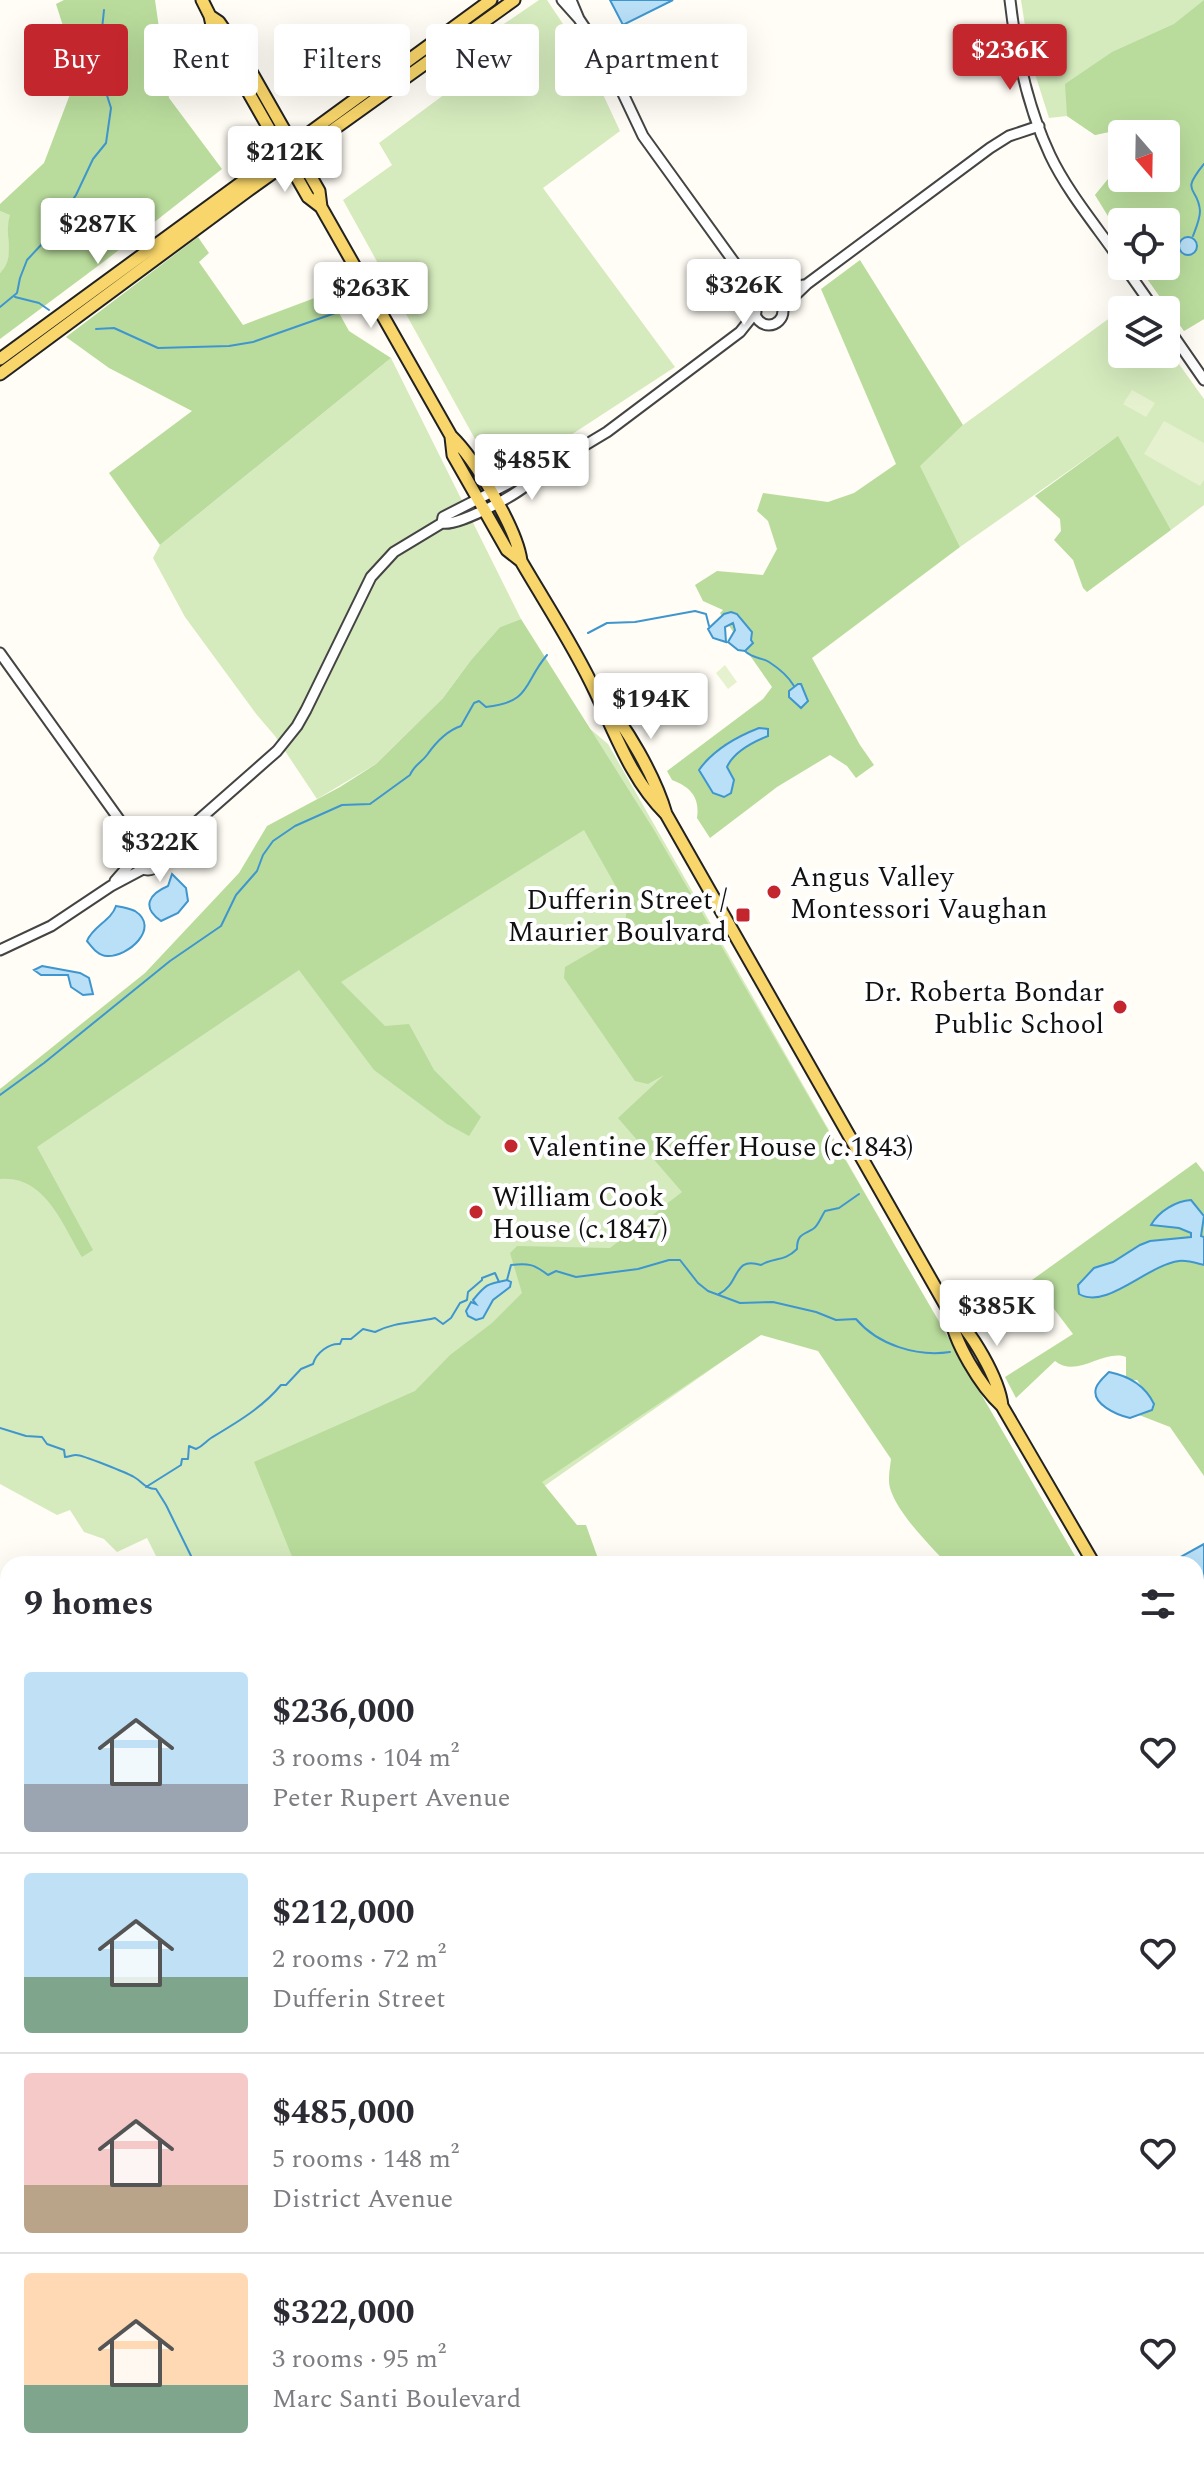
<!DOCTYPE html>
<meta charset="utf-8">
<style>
:root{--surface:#fff;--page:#f2f2f3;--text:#2b2b33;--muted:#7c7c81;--line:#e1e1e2;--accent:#c4262e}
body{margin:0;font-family:Spectral,serif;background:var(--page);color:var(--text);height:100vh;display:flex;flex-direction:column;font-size:30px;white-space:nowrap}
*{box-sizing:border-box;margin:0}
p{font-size:26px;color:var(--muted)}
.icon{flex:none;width:44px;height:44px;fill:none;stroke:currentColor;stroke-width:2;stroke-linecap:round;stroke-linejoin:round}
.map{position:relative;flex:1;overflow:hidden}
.details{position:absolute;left:0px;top:1556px;width:1204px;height:912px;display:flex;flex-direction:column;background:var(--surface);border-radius:24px 24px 0 0;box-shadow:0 8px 32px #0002}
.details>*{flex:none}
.banner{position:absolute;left:24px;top:24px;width:800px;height:72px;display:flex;gap:16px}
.needle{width:52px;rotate:160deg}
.tools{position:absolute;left:1108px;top:120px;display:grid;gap:16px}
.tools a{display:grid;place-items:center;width:72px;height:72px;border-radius:8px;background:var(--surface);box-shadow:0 8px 32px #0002;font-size:40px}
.price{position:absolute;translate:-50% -68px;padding:0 18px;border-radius:8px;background:#fff;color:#222;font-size:26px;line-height:52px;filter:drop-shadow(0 2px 4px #0008)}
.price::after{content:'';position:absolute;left:50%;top:48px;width:24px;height:18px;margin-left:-12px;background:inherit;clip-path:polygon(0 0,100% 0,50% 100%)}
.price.selected{background:var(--accent);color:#fff}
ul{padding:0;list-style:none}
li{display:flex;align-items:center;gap:24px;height:200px;padding:0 24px}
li+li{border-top:2px solid var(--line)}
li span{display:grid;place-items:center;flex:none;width:224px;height:160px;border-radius:8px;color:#555}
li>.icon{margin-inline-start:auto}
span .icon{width:96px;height:96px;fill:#fffc;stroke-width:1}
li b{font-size:34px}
h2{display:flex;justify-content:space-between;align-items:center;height:96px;padding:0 24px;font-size:34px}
.chip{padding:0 28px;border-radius:8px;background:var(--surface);box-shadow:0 8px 32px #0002;font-size:28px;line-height:72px}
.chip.selected{background:var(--accent);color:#fff}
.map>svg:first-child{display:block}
.green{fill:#d5ebbd}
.forest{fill:#b9dc9c}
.pitch{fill:#e6f2cf}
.water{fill:#b9e0f7;stroke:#3f96cf;stroke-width:2}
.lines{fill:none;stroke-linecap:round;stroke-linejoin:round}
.stream{stroke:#3f96cf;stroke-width:2}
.minor-casing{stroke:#444;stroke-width:13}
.major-casing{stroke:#222;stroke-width:15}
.minor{stroke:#fff;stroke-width:9}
.major{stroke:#f9d66b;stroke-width:11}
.poi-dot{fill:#c4262e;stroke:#fff;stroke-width:3}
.labels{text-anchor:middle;stroke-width:8;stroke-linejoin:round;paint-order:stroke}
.poi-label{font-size:28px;fill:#111;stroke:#fff;text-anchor:start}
</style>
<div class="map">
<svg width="1204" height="2468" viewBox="0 0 1204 2468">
<rect width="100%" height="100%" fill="#fffdf5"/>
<path class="green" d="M539 0H547L587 60 620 131 543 188 675 367 508 476 496 477 343 200 392 165 379 143 445 94 432 73Z
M1021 0H1204V319L1184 331 1141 266H1166V222H1122L1095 195 1122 162V178H1166V134H1143L1144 129 1132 127 1095 135 1067 116 1049 118 1030 58Z
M0 211 11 215C2 240 18 254 0 273Z
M1133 301 1140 310H1122V354H1166V346L1204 399V505L1171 530 1117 437 960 547 919 466 963 425Z
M391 358 521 619 500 627 471 660 443 698 376 764 317 799 275 736 257 715 185 617 153 558 160 545Z
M575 716 608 744 893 1242 433 1564H160L147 1538 117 1552 104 1539 84 1532 70 1510 57 1515 0 1484V1089Z
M1204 1822V1940L1196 1930V1825Z"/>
<path class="forest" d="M64 0H155L169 98 222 169 106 260 0 339V273C17 255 3 238 10 215L0 211V204L44 163 75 81 71 51 56 4Z
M1204 0V319L1184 331 1138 266H1166V222H1122V239L1095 195 1122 162V178H1166V134H1143L1144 129 1132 127 1095 135 1067 116 1065 84 1112 52 1174 24Z
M198 237 209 253 199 262 243 325 328 293 349 331 391 358 160 545 109 473 192 411 109 368 66 337Z
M860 260 963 425 920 466 960 547 812 658 860 745 874 765 856 778 847 766 830 755 777 787 710 838 697 818C700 798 691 787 672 780L667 771 763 699 772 687 720 613 723 610 703 601 695 585 717 571 763 575 777 549 768 521 757 511 763 493 828 502 854 493 896 464 821 289Z
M1118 436 1171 530 1087 592 1083 588 1073 560 1054 540 1061 531 1060 519 1035 496Z
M521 619 654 830 1075 1556 1063 1564H947C929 1544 900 1516 891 1491 887 1481 890 1469 891 1459L818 1351 761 1335 542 1482 577 1525H586L600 1564H295L254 1462 415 1391 450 1355 492 1323 522 1293 510 1253 517 1246 610 1248 682 1192 618 1118 664 1075 648 1084 635 1081 564 978 565 967 624 933 627 906 584 830 341 982 385 1026 409 1024 434 1070 481 1117 469 1136 447 1124 374 1070 299 970 37 1147 93 1250 82 1257C62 1224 45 1175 0 1179V1089L145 973 239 873 267 826 340 787 376 764 443 698 471 660 500 627Z
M1196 1162 1204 1172V1476L1170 1427 1139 1415 1154 1406 1137 1380 1126 1381V1357C1103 1349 1077 1379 1055 1361L1016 1398 1005 1377 1073 1334 1032 1280Z
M1196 1940 1204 1947V1996L1196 2001Z"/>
<path class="pitch" d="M1132 390 1155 403 1146 417 1123 404Z
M1164 421 1204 443V480L1200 486 1144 454Z
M725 665 737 682 728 689 716 673Z"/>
<path class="water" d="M610 0H673L623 25Z
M1179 246a9 9 0 1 1 18 0a9 9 0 1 1-18 0Z
M731 612 737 614 752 632 751 640 753 643 745 651 738 650 728 642 735 630 733 623 725 627 726 642 713 638 708 629 724 614Z
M798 684H801L808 701 801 708 789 697V691Z
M759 728 768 729V736C753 742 734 751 727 767L734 780 731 793 724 797 713 793 699 770C713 750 736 737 759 728Z
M172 874 186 888 188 901 178 913 161 921C141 907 149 894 168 886Z
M116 906C122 907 129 908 135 911 161 928 128 957 107 956 98 956 92 947 87 941 93 926 111 921 116 906Z
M42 966 80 973 89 978 93 994 83 995 71 987 68 975H41L34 970Z
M1191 1200 1204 1216 1201 1236 1204 1237V1265C1196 1263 1187 1260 1179 1261 1147 1265 1107 1310 1079 1294L1078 1285 1094 1268 1113 1262 1140 1245 1150 1241 1191 1237V1233L1179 1228 1151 1225C1159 1211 1176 1201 1191 1200Z
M507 1280 511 1282 510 1287 493 1300 483 1318 476 1320 468 1316 466 1311 471 1302 476 1304 473 1300C486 1284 487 1284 507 1280Z
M1109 1372C1129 1376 1145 1385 1154 1404L1152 1410 1130 1418C1117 1415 1091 1404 1096 1388 1098 1382 1105 1376 1109 1372Z
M1204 1544V1603L1196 1606V1564H1168Z"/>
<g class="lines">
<path class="stream" d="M1193 236C1196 228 1200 219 1200 211 1198 185 1179 195 1204 164
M15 297 39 303 49 310
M0 307 17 293 20 278 27 260 41 245 76 195 93 159 106 143 111 108 98 67 104 10
M96 329 114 328 158 348 229 346 253 342 338 312
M588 633 607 623 635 622 695 611 706 614 709 626
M745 651C753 659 761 657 769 662 780 669 788 676 794 686
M0 1095 44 1063 170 961 221 926 236 895 257 871 263 855 273 841 295 826 342 805 370 804 410 775C414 765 421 763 427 755 436 742 446 731 461 726L474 703 479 701 486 707C532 702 523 683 547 655
M507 1280 511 1265C528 1263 534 1264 548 1275L556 1271 576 1277 638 1269 669 1260H680L698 1283 708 1291 740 1303 773 1302 816 1312 836 1320 856 1319C878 1345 917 1357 950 1352
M719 1294C741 1283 732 1256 761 1265 775 1257 784 1262 797 1249 797 1234 803 1235 813 1229 818 1226 821 1217 825 1211L839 1208 859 1194
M0 1428 26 1436 42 1437 47 1444 64 1450 65 1457C69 1457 72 1455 76 1455 83 1455 127 1473 134 1477 143 1482 145 1489 156 1489L166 1505 195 1564
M146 1487 181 1465 182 1459H188L189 1446 196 1449C203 1446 205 1442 211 1438 236 1423 262 1408 281 1385H286L301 1369 313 1364C316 1353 329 1343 340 1344L342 1339H351L363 1329 375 1332C394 1322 414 1323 435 1318L443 1324 451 1318 460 1303 467 1300 468 1292 482 1280V1278L495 1273 499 1282"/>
<g class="minor-casing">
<path id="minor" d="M562 0 579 19
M571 0 579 19 608 62 643 136 747 280 768 297
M1010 0C1016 53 1027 106 1050 155 1068 193 1098 228 1122 263
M1124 266 1155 310
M747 280 748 289 756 306
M755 311a14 14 0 1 1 28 0a14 14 0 1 1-28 0Z
M775 298 803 285
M783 307 807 284 990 148 1009 136 1039 126
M1166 325 1204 380
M442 523C458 527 531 489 537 474
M0 653 126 829 146 848
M137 859a11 11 0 1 1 22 0a11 11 0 1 1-22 0Z
M159 859 177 839 277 751 297 726 306 710 371 577 394 552 442 523 443 517 527 474H537L607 432 740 332 756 312
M115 881 137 856
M0 950 51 926 111 886 143 869
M1196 1651 1204 1645
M1196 1664 1204 1659
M0 2346 8 2345
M434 2460 440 2468"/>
</g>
<g class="major-casing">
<path id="major" d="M202 0 210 16 213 30 308 197 321 207
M210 16 219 22 241 54 319 191 321 207 451 436C475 459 517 529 521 561 546 604 574 646 595 691 615 733 632 781 666 814
M0 359 491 0
M0 374 246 192 514 0
M451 437 453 455 507 550 521 561
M600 696C626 726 655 776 666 814L950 1313C971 1330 999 1379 1002 1406
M950 1313C953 1341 981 1387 1002 1406L1094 1564
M1196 1739 1204 1752
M1196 2033 1204 2026
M544 2468 556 2460"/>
</g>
<use href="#minor" class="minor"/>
<use href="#major" class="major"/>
</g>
<g class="poi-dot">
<circle cx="774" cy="892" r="8"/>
<rect x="735" y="907" width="16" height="16" rx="4"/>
<circle cx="1120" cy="1007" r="8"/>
<circle cx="511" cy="1146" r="8"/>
<circle cx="476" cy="1212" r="8"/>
</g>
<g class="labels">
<g class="poi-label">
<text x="790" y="886">Angus Valley<tspan x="790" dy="32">Montessori Vaughan</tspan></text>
<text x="727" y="909" text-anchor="end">Dufferin Street /<tspan x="727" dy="32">Maurier Boulvard</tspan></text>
<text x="1104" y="1001" text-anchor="end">Dr. Roberta Bondar<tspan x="1104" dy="32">Public School</tspan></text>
<text x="527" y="1156">Valentine Keffer House (c.1843)</text>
<text x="492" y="1206">William Cook<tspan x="492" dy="32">House (c.1847)</tspan></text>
</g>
</g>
</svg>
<div class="tools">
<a><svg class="needle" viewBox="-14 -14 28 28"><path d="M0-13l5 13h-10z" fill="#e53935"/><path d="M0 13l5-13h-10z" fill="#7c7c81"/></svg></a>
<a><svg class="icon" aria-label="locate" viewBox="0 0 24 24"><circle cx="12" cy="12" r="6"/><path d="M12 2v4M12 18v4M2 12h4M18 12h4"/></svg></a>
<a><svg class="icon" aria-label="layers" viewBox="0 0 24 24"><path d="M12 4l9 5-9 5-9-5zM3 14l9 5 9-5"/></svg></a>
</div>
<b class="price selected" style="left:1010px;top:92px">$236K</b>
<b class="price" style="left:285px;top:194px">$212K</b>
<b class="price" style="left:98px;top:266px">$287K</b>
<b class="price" style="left:744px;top:327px">$326K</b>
<b class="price" style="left:371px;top:330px">$263K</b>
<b class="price" style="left:532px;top:502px">$485K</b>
<b class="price" style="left:651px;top:741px">$194K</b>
<b class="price" style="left:160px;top:884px">$322K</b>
<b class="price" style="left:997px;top:1348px">$385K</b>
<div class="banner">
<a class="chip selected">Buy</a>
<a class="chip">Rent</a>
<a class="chip">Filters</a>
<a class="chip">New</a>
<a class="chip">Apartment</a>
</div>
<section class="details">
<h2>9 homes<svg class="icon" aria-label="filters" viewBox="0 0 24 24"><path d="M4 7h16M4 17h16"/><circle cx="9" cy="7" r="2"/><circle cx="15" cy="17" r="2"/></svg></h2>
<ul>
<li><span style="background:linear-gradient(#bfe0f5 70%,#9aa5b1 0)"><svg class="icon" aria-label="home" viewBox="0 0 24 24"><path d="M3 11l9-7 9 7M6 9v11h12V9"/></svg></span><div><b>$236,000</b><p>3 rooms · 104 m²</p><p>Peter Rupert Avenue</p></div><svg class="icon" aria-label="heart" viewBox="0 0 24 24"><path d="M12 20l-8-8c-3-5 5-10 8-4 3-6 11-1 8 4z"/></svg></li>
<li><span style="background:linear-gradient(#bfe0f5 65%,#7fa58c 0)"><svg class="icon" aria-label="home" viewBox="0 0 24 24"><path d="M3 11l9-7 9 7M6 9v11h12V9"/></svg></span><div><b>$212,000</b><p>2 rooms · 72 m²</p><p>Dufferin Street</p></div><svg class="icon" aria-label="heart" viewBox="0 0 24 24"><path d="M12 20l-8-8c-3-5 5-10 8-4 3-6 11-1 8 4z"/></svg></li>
<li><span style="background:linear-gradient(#f6c9c9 70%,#b9a48a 0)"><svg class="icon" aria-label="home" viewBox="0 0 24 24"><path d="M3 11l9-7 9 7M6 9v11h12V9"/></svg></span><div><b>$485,000</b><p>5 rooms · 148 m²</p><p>District Avenue</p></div><svg class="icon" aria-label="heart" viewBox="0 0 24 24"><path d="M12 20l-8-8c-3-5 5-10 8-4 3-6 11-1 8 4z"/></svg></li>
<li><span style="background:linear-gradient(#ffd9b3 70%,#7fa58c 0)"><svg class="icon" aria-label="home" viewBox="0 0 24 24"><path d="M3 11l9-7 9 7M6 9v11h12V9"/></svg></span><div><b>$322,000</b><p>3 rooms · 95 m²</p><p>Marc Santi Boulevard</p></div><svg class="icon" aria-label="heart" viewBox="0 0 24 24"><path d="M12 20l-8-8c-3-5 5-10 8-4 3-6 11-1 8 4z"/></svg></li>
</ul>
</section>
</div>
